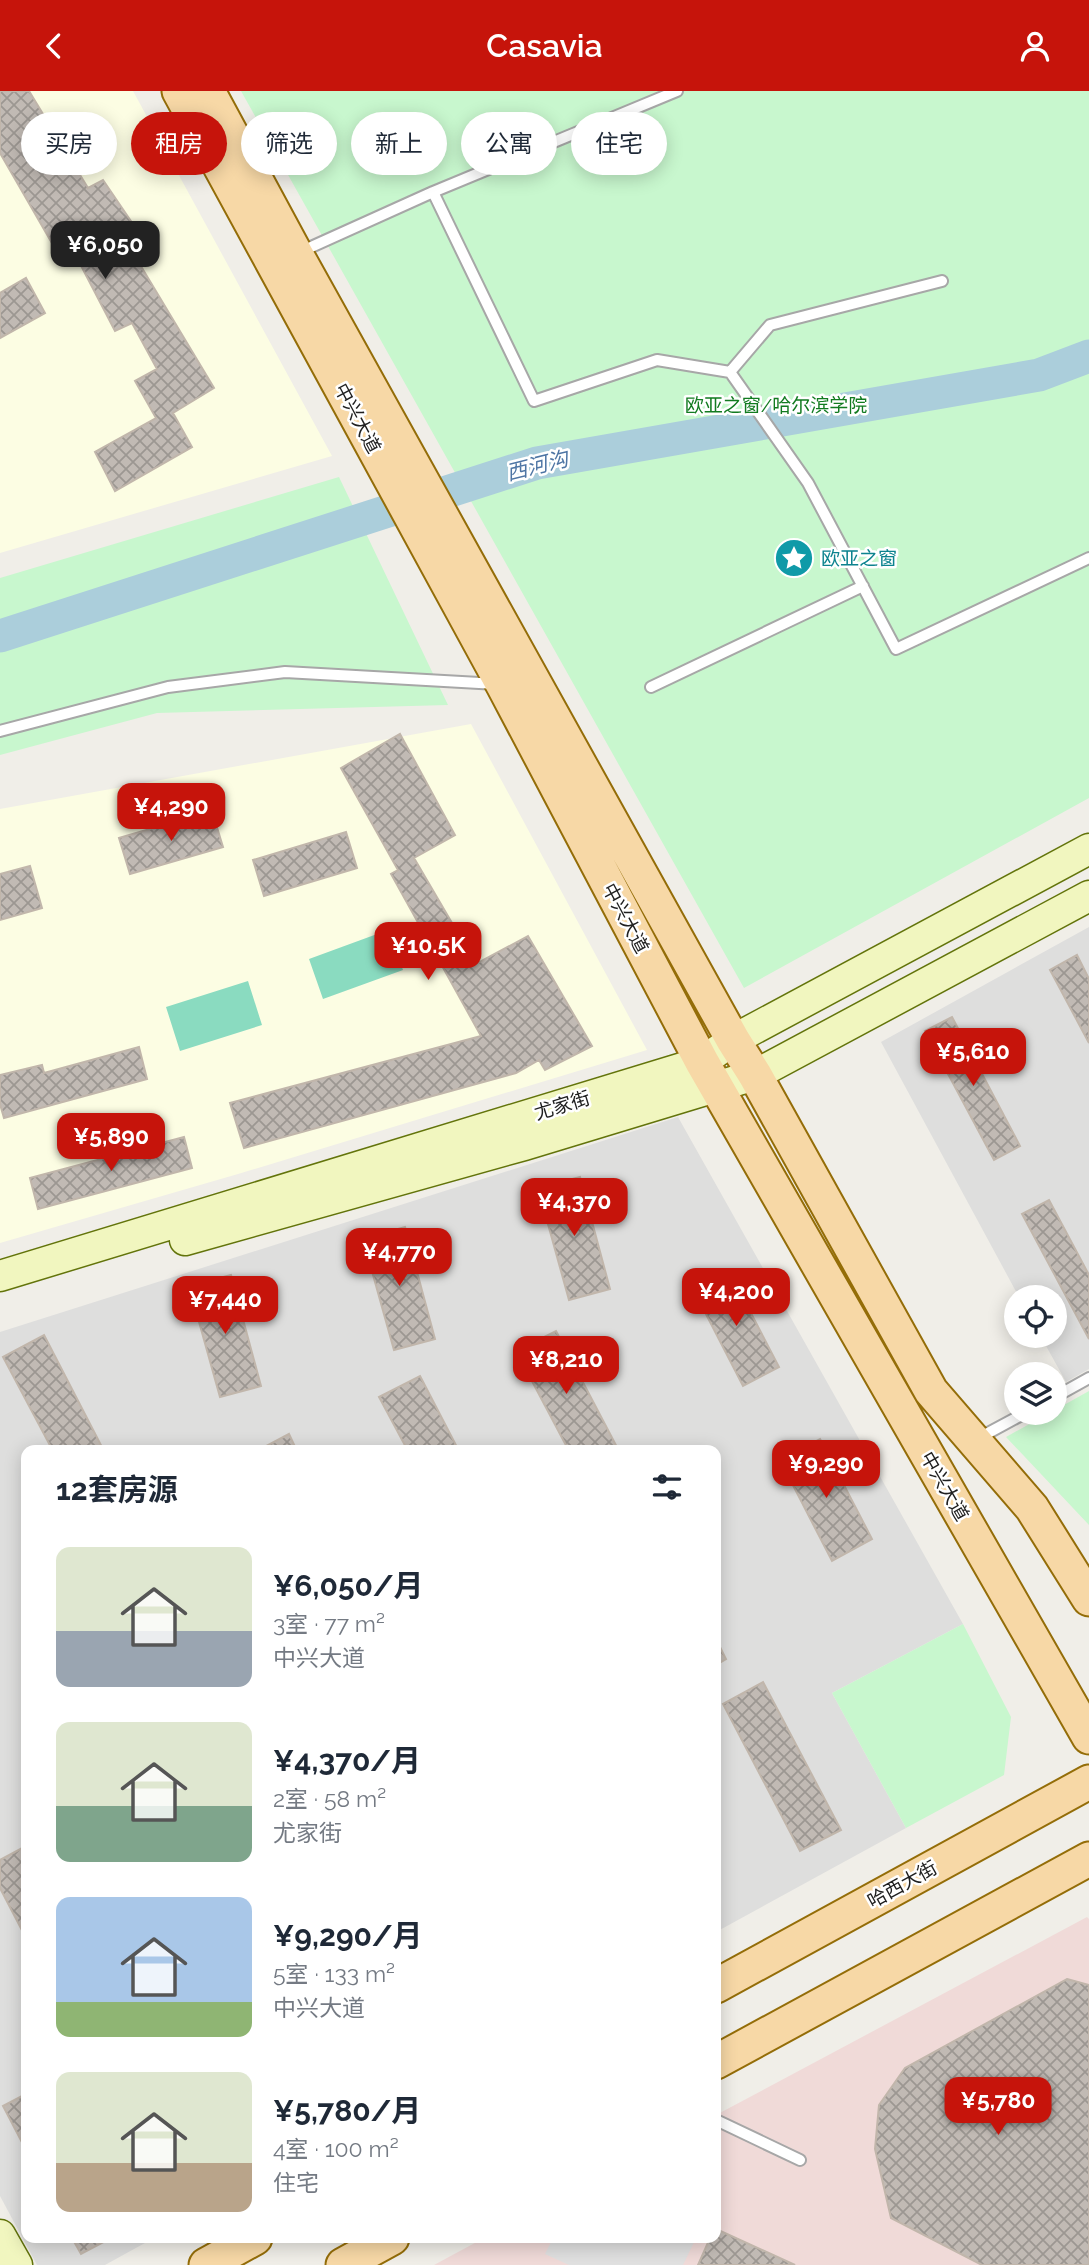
<!DOCTYPE html>
<html lang="zh">
<meta charset="utf-8">
<style>
:root{--surface:#fff;--page:#f6f6f7;--text:#1f2937;--muted:#747a83;--accent:#c6140b}
body{margin:0;font-family:Raleway,"Noto Sans SC",sans-serif;background:var(--page);color:var(--text);height:100vh;display:flex;flex-direction:column;font-size:26px;white-space:nowrap}
*{box-sizing:border-box;margin:0}
p{font-size:23px;color:var(--muted)}
.icon{flex:none;width:38px;height:38px;fill:none;stroke:currentColor;stroke-width:2;stroke-linecap:round;stroke-linejoin:round}
.map{position:relative;flex:1;overflow:hidden}
.panel{position:absolute;left:21px;top:1354px;width:700px;height:798px;display:flex;flex-direction:column;background:var(--surface);border-radius:14px;box-shadow:0 4px 18px #0003}
.panel>*{flex:none}
.guide{position:absolute;left:21px;top:21px;width:700px;height:63px;display:flex;gap:14px}
.controls{position:absolute;left:1004px;top:1194px;display:grid;gap:14px}
.controls a{display:grid;place-items:center;width:63px;height:63px;border-radius:50%;background:var(--surface);box-shadow:0 4px 18px #0003;font-size:35px}
.price{position:absolute;translate:-50% -60px;padding:0 16px;border-radius:14px;background:var(--accent);color:#fff;font-size:23px;line-height:46px;filter:drop-shadow(0 2px 4px #0008)}
.price::after{content:'';position:absolute;left:50%;top:42px;width:21px;height:16px;margin-left:-10px;background:inherit;clip-path:polygon(0 0,100% 0,50% 100%)}
.price.selected{background:#222;color:#fff}
ul{padding:0;list-style:none}
li{display:flex;align-items:center;gap:21px;height:175px;padding:0 35px}
li span{display:grid;place-items:center;flex:none;width:196px;height:140px;border-radius:14px;color:#555}
li>.icon{margin-inline-start:auto}
span .icon{width:84px;height:84px;fill:#fffc;stroke-width:1}
li b{font-size:30px}
h2{display:flex;justify-content:space-between;align-items:center;height:84px;padding:0 35px;font-size:30px}
.tag{padding:0 24px;border-radius:32px;background:var(--surface);box-shadow:0 4px 18px #0003;font-size:24px;line-height:63px}
.tag.selected{background:var(--accent);color:#fff}
header{display:flex;justify-content:space-between;align-items:center;height:91px;padding:0 35px;background:var(--accent);color:#fff;font-size:32px;font-weight:600}
.map>svg:first-child{display:block}
.residential{fill:#dededd}
.commercial{fill:#f0dad8}
.education{fill:#fcfde3}
.park{fill:#c8f7ce}
.pitch{fill:#8adbc0}
.parking{fill:#e0e0e0}
.lines{fill:none;stroke-linecap:round;stroke-linejoin:round}
.river{stroke:#abcedb;stroke-width:33}
.building{fill:url(#building-cross-hatch);stroke:#c1b6ab;stroke-width:2}
.service-casing{stroke:#a7a7a7;stroke-width:14}
.secondary-casing{stroke:#63740b;stroke-width:33}
.primary-casing{stroke:#946d08;stroke-width:37}
.service{stroke:#fff;stroke-width:10}
.secondary{stroke:#f1f6bf;stroke-width:30}
.primary{stroke:#f7d8a6;stroke-width:33}
.labels{text-anchor:middle;stroke-width:5;stroke-linejoin:round;paint-order:stroke}
.park-label{font-size:19px;fill:#127b20;stroke:#fff}
.street-label{font-size:19px;fill:#202020;stroke:#fff}
.culture-label{font-size:19px;fill:#0d838f;stroke:#fff;text-anchor:start}
.water-label{font-size:21px;font-style:italic;fill:#4e75a4;stroke:#fff}
</style>
<header><svg class="icon" aria-label="back" viewBox="0 0 24 24"><path d="M15 5l-7 7 7 7"/></svg>Casavia<svg class="icon" aria-label="person" viewBox="0 0 24 24"><circle cx="12" cy="8" r="4"/><path d="M4 21q1-7 8-7t8 7"/></svg></header>
<div class="map">
<svg width="1089" height="2174" viewBox="0 0 1089 2174">
<defs>
<pattern id="building-cross-hatch" width="8" height="8" patternUnits="userSpaceOnUse" patternTransform="scale(1.75)"><rect width="8" height="8" fill="#c1bab4"/><path d="M0 0l8 8M0 8l8-8" fill="none" stroke="#9c9792"/></pattern>
</defs>
<rect width="100%" height="100%" fill="#f0eee8"/>
<path class="residential" d="M1089 836V1278L1066 1291 1040 1244H1055V1206H1019L881 951Z
M678 1026 963 1533 832 1602 906 1737 716 1841V1360H26V2147H154L105 2174H37L0 2105V1241Z"/>
<path class="commercial" d="M1087 1826 1089 1828V2174H434L484 2147H716V2024Z"/>
<path class="education" d="M0 0H133L332 365 0 462Z
M471 633 647 959 238 1083 0 1152V718Z"/>
<path class="park" d="M241 0H1089V707L744 897Z
M339 386 448 614 157 622 0 664V487Z
M1089 1300V1434L1006 1346 1051 1321H1055V1319Z
M963 1533 1011 1626 1004 1684 906 1737 832 1602Z"/>
<path class="pitch" d="M388 839 403 879 323 908 309 868Z
M248 890 262 934 180 960 166 916Z"/>
<path class="parking" d="M553 2147H696L683 2174H569L545 2163Z"/>
<g class="lines">
<path class="river" d="M0 545 537 372 1039 284 1089 265"/>
</g>
<path class="building" d="M0 0H29L88 97 103 89 135 136 121 142 214 297 173 322 192 356 115 400 95 361 156 327 135 290 157 278 132 232 115 240 76 165 64 173 0 62Z
M26 187 45 222 0 247V202Z
M400 643 455 744 414 767 476 873 528 845 592 955 545 979 539 969 516 982 244 1057 230 1012 481 945 391 783 398 779 341 677Z
M212 720 223 756 130 783 119 747Z
M346 741 357 777 264 805 253 769Z
M30 775 42 817 0 829V783Z
M1077 864 1089 888V952L1050 879Z
M952 926 1020 1055 994 1069 925 940Z
M139 956 147 988 4 1027 0 1013V984L42 974 44 982Z
M184 1046 192 1077 38 1118 30 1087Z
M580 1086 610 1198 569 1209 538 1097Z
M1049 1109 1089 1184V1248L1022 1123Z
M405 1136 435 1248 394 1259 363 1148Z
M729 1180 779 1276 743 1295 693 1198Z
M231 1184 261 1295 220 1306 189 1195Z
M556 1240 619 1360H569L516 1260Z
M44 1244 104 1360H53L3 1266Z
M420 1285 459 1360H408L379 1306Z
M289 1343 297 1360H257Z
M820 1348 872 1448 832 1470 780 1369Z
M716 1548 726 1568 716 1574Z
M763 1591 841 1739 800 1760 723 1613Z
M26 1755V1847L0 1797V1769Z
M1067 1888 1089 1894V2174H982L891 2127 875 2058 879 2014 905 1977Z
M26 2003V2059L3 2015Z
M716 2138 795 2174H698L710 2147H716Z
M72 2147H111L81 2163Z"/>
<g class="lines">
<g class="service-casing">
<path id="service" d="M433 101 534 310 657 269 730 281 808 392 896 558 1089 467
M300 161 433 101 677 0
M730 281 770 234 942 190
M651 596 863 495
M0 640 168 596 285 581 497 593
M1055 1306 1089 1287
M977 1348 1027 1321
M716 2029 800 2069"/>
</g>
<g class="secondary-casing">
<path id="secondary" d="M185 1149 524 1054 755 984 1089 805
M0 1185 702 971 733 949 1089 758
M0 2144 17 2174"/>
</g>
<g class="primary-casing">
<path id="primary" d="M179 0 503 594 702 971 1089 1646
M208 0 296 163 733 949 755 984 931 1300 1032 1417 1089 1508
M716 1895 1089 1691
M716 1971 1089 1768
M206 2174 255 2147
M343 2174 392 2147"/>
</g>
<use href="#service" class="service"/>
<use href="#secondary" class="secondary"/>
<use href="#primary" class="primary"/>
</g>
<defs>
<g id="sight-disc" transform="scale(2.0125)"><circle r="9.5" fill="#0f9aa8" stroke="#fff"/><path d="M0-6L1.8-2.2L6-1.7L2.9 1.2L3.7 5.4L0 3.3L-3.7 5.4L-2.9 1.2L-6-1.7L-1.8-2.2Z" fill="#fff"/></g>
</defs>
<g fill-rule="evenodd">
<use href="#sight-disc" x="794" y="467"/>
</g>
<g class="labels">
<g class="park-label">
<text x="776" y="321">欧亚之窗/哈尔滨学院</text>
</g>
<g class="street-label">
<text transform="translate(358 327) rotate(62)" y="7">中兴大道</text>
<text transform="translate(626 827) rotate(62)" y="7">中兴大道</text>
<text transform="translate(562 1014) rotate(-17)" y="7">尤家街</text>
<text transform="translate(945 1395) rotate(60)" y="7">中兴大道</text>
<text transform="translate(902 1793) rotate(-29)" y="7">哈西大街</text>
</g>
<g class="culture-label">
<text x="821" y="474">欧亚之窗</text>
</g>
<g class="water-label">
<text transform="translate(537 375) rotate(-14)" y="7">西河沟</text>
</g>
</g>
</svg>
<div class="controls">
<a><svg class="icon" aria-label="locate" viewBox="0 0 24 24"><circle cx="12" cy="12" r="6"/><path d="M12 2v4M12 18v4M2 12h4M18 12h4"/></svg></a>
<a><svg class="icon" aria-label="layers" viewBox="0 0 24 24"><path d="M12 4l9 5-9 5-9-5zM3 14l9 5 9-5"/></svg></a>
</div>
<b class="price selected" style="left:105px;top:190px">¥6,050</b>
<b class="price" style="left:171px;top:752px">¥4,290</b>
<b class="price" style="left:428px;top:891px">¥10.5K</b>
<b class="price" style="left:973px;top:997px">¥5,610</b>
<b class="price" style="left:111px;top:1082px">¥5,890</b>
<b class="price" style="left:574px;top:1147px">¥4,370</b>
<b class="price" style="left:399px;top:1197px">¥4,770</b>
<b class="price" style="left:736px;top:1237px">¥4,200</b>
<b class="price" style="left:225px;top:1245px">¥7,440</b>
<b class="price" style="left:566px;top:1305px">¥8,210</b>
<b class="price" style="left:826px;top:1409px">¥9,290</b>
<b class="price" style="left:998px;top:2046px">¥5,780</b>
<div class="guide">
<a class="tag">买房</a>
<a class="tag selected">租房</a>
<a class="tag">筛选</a>
<a class="tag">新上</a>
<a class="tag">公寓</a>
<a class="tag">住宅</a>
</div>
<section class="panel">
<h2>12套房源<svg class="icon" aria-label="filters" viewBox="0 0 24 24"><path d="M4 7h16M4 17h16"/><circle cx="9" cy="7" r="2"/><circle cx="15" cy="17" r="2"/></svg></h2>
<ul>
<li><span style="background:linear-gradient(#dfe7d0 60%,#9aa5b1 0)"><svg class="icon" aria-label="home" viewBox="0 0 24 24"><path d="M3 11l9-7 9 7M6 9v11h12V9"/></svg></span><div><b>¥6,050/月</b><p>3室 · 77 m²</p><p>中兴大道</p></div></li>
<li><span style="background:linear-gradient(#dfe7d0 60%,#7fa58c 0)"><svg class="icon" aria-label="home" viewBox="0 0 24 24"><path d="M3 11l9-7 9 7M6 9v11h12V9"/></svg></span><div><b>¥4,370/月</b><p>2室 · 58 m²</p><p>尤家街</p></div></li>
<li><span style="background:linear-gradient(#a9c7e8 75%,#8fb573 0)"><svg class="icon" aria-label="home" viewBox="0 0 24 24"><path d="M3 11l9-7 9 7M6 9v11h12V9"/></svg></span><div><b>¥9,290/月</b><p>5室 · 133 m²</p><p>中兴大道</p></div></li>
<li><span style="background:linear-gradient(#dfe7d0 65%,#b9a48a 0)"><svg class="icon" aria-label="home" viewBox="0 0 24 24"><path d="M3 11l9-7 9 7M6 9v11h12V9"/></svg></span><div><b>¥5,780/月</b><p>4室 · 100 m²</p><p>住宅</p></div></li>
</ul>
</section>
</div>
